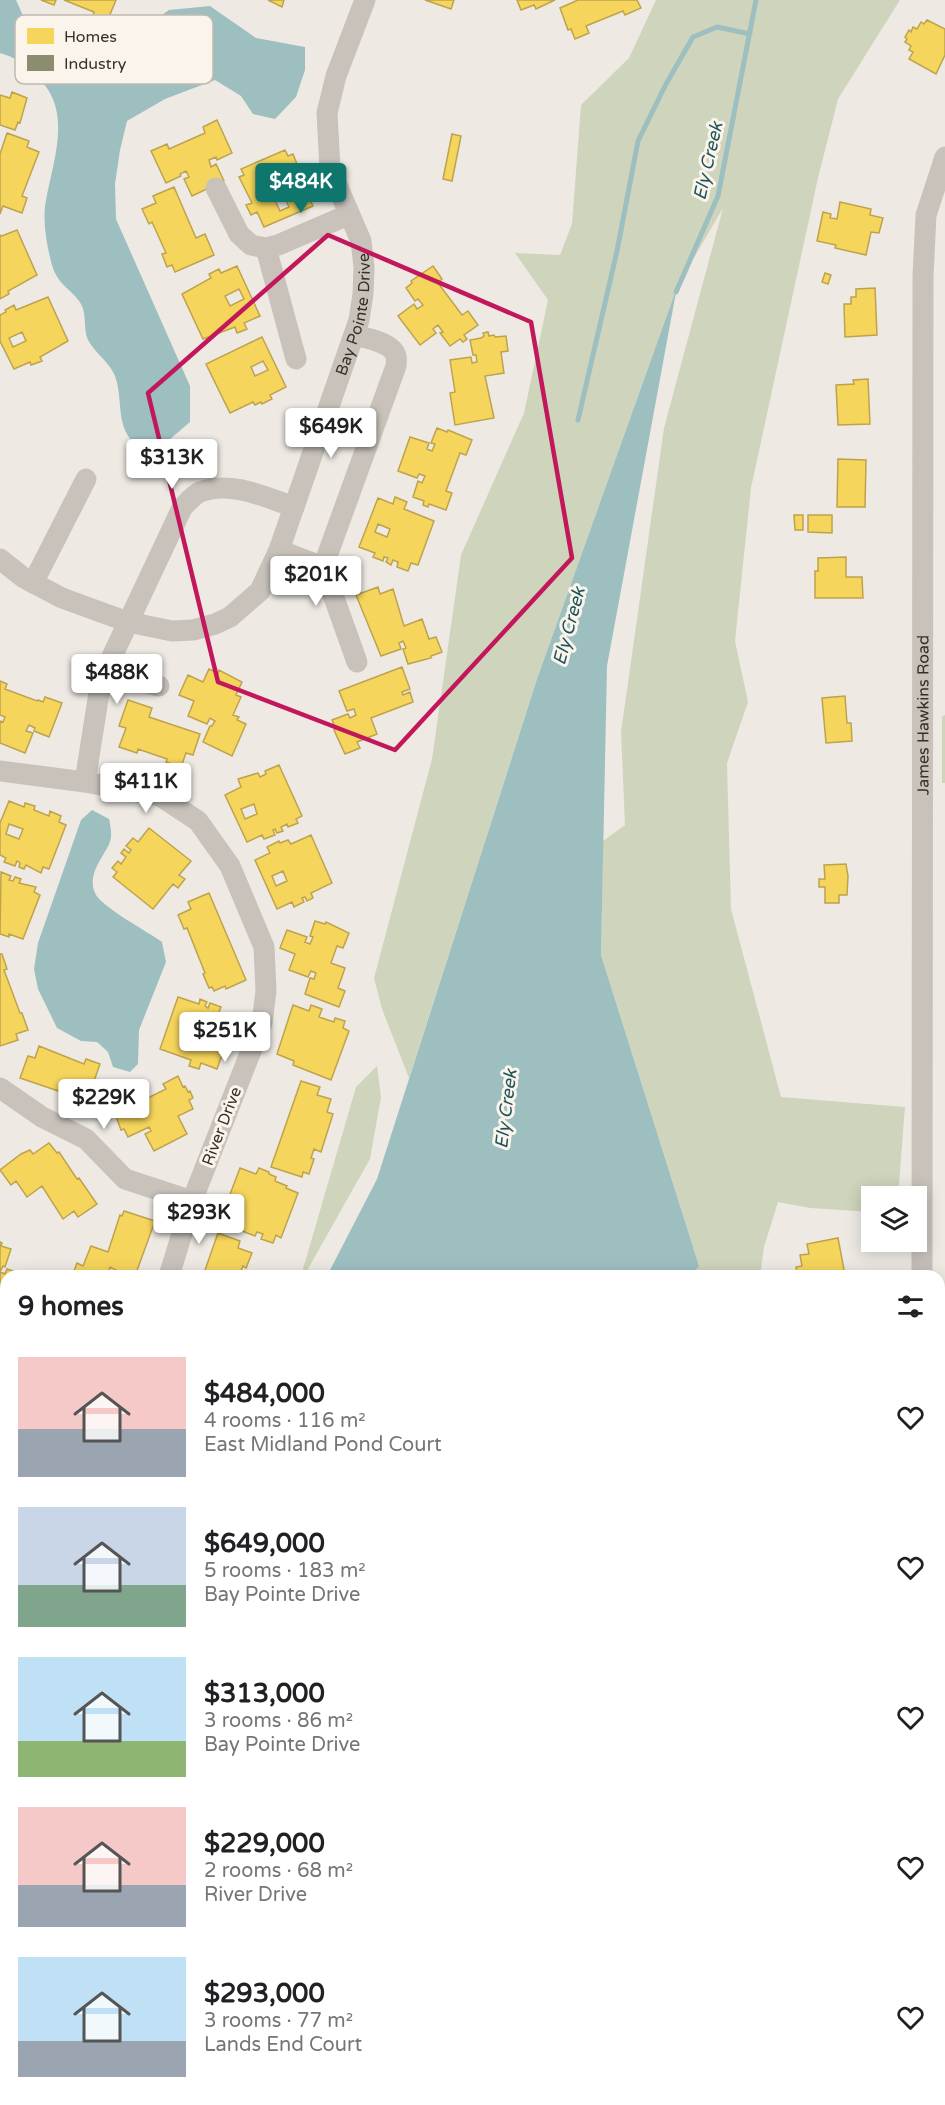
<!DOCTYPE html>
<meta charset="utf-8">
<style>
:root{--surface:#fff;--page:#f2f2f2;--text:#202124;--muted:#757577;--accent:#0f766e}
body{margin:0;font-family:"Varela Round",sans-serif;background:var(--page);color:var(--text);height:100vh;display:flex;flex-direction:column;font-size:22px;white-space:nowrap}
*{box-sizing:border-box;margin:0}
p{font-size:20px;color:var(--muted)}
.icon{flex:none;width:33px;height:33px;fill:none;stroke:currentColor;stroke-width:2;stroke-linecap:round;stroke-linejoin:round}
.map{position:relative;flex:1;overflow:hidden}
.sheet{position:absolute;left:0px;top:1270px;width:945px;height:836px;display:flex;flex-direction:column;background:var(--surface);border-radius:18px 18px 0 0;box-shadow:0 3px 15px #0003}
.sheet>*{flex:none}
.fabs{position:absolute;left:861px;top:1186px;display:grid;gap:12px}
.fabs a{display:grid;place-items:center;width:66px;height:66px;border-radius:0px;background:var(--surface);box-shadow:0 3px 15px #0003;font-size:30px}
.price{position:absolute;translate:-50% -51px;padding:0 14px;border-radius:6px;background:#fff;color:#222;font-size:20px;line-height:39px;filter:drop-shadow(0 2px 3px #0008)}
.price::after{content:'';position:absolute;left:50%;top:36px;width:18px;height:14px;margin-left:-9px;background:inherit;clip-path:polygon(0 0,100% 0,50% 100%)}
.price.active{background:var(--accent);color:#fff}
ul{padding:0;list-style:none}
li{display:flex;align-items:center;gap:18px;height:150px;padding:0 18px}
li span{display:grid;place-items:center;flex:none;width:168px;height:120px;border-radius:0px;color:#555}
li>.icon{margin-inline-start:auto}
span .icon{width:72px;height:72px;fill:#fffc;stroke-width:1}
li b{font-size:26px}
h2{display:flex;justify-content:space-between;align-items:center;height:72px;padding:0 18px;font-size:26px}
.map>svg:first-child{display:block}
.green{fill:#ced5bc}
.water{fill:#9ebfc0}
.homes{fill:#f6d55c;stroke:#bda34d;stroke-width:1.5;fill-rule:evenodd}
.industry{fill:#8c8c6e;stroke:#737059;stroke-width:1.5}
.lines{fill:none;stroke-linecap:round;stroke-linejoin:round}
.stream{stroke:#9ebfc0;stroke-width:5}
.minor{stroke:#c8c2bb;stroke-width:21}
.marked{fill:none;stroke:#c2185b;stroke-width:4.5;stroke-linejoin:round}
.labels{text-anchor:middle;stroke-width:6;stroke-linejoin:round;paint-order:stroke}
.street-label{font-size:16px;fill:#392f29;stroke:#faf4eb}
.water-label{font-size:18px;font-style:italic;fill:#1e545c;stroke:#faf4eb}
.key{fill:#faf4eb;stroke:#c0b9b1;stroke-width:1.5}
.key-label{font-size:16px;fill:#392f29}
</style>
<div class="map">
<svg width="945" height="2105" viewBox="0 0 945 2105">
<rect width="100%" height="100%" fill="#eeeae3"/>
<path class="green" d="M656 0H900L838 99 818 178 751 488 735 641 748 702 727 763 731 909 781 1097 905 1107 898 1197H872L871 1212 810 1208 778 1202 764 1247 760 1276H691L699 1266 601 955 603 841 625 825 621 732 664 428 723 208 677 287 537 679 409 1078 382 1009 374 978 432 759 461 555 524 413 548 300 515 253 560 255 572 224 581 105 629 58Z
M945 715V783H942V716Z
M377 1066 381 1097 370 1159 304 1276H301L356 1087Z
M945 1677V2105H612L610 2100H939V1678Z"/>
<path class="water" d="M0 0H16L28 27 46 36 84 50 107 52 169 10 210 6 256 38 305 47V70L296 97 275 119 253 114 241 96 215 80 165 99 127 121 120 150 115 184 116 219 190 386V422L162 446 138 447C114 427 124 402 115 376 110 363 95 353 88 340 83 329 87 315 81 304 73 290 58 286 52 265 47 247 43 225 45 206 52 161 76 109 34 74 23 64 15 57 0 53Z
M677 287 607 666 601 955 699 1266 691 1276H327L377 1179 537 679Z
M92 810 109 819C114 842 110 842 99 862 94 871 90 882 95 893 101 907 147 931 162 942L166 962 139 1030 138 1064 130 1072 113 1067 108 1052 97 1042 81 1041 57 1028 38 989 34 969 38 943 81 820Z
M0 1511 6 1516V2100H610L612 2105H0Z"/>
<path class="homes" d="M41 0H56L54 5Z
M64 0H116L106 24 92 18 94 12Z
M268 0H284L282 7Z
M425 0H454L451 9Z
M517 0H555L536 9 534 5 521 10Z
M578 0H637L641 8 625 15 623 11 586 26 589 33 575 39 571 29 568 30 560 8Z
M927 20 945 29V55L936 74 909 59 913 52 909 50 911 46 905 42 907 39 905 37 909 30 911 32 913 27 917 29 921 22 924 24Z
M12 92 27 98 20 123 18 122 15 130 0 125V95L10 98Z
M217 120 232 153 217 160 216 157 209 160 211 167 216 164 224 181 192 196 184 179 189 177 186 171 180 174 181 176 166 183 151 151 167 144 169 149 205 133 203 127Z
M7 133 29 141 27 147 39 152 22 196 27 198 22 213 3 206 0 214V154Z
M452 134 461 136 452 181 443 179Z
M285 150 288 156 293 154 297 164 294 165 300 178 305 176 310 187 305 189 313 206 264 227 257 212 251 215 246 205 252 203 239 177 244 175 241 169ZM283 194 289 207 280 211 274 198Z
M174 187 196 238 205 234 214 255 175 272 172 265 167 267 162 254 166 253 152 222 149 224 142 209 156 203 153 196Z
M840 202 871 209 870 215 883 218 879 233 871 232 866 255 835 248 836 245 817 241 823 212 831 214 830 218 837 219Z
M17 230 37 275 8 291 9 294 0 299V235L2 236Z
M237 266 260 316 244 323 247 329 237 333 235 327 203 339 182 294 211 278 209 274 219 269 221 273ZM239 289 244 299 230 306 225 296Z
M433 266 442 279 438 283 462 315 468 311 478 325 464 335 467 339 463 342 460 339 450 346 440 333 443 332 438 325 433 329 436 333 420 345 398 316 414 304 417 309 423 305 418 299 415 301 406 288 412 283 411 281Z
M825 273 831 275 828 284 822 282Z
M875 288 877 335 845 337 844 304H851V297H856V289Z
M48 297 68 341 40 357 42 361 31 365 30 362 14 369 0 341V315L6 312 5 310 14 305 16 310ZM22 332 26 341 13 347 9 338Z
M488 332 489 336 494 335 495 337 506 336 508 351 501 352 504 373 485 376 494 418 455 425 450 393 455 392 450 360 471 357 472 363 477 362 476 355H473L470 340 481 338 484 336 483 333Z
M262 337 286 387 270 395 272 399 262 404 261 402 255 405 253 402 230 413 206 364ZM263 361 268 370 255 376 251 367Z
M868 379 870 424 838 425 836 385 854 384 853 380Z
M437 428 447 432 448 430 472 440 466 455 460 453 446 491 452 493 446 510 429 504 428 507 423 505 424 501 413 497 418 481 422 483 425 476 419 474 417 478 398 471 410 437 429 443 427 449 432 451 435 444 431 443Z
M838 459 866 460 865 507H837Z
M395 497 407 502 404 509 434 521 418 565 411 563 408 571 397 567 398 562 393 560 391 565 386 562 388 558 384 557 383 561 373 557 375 553 359 547 378 498 393 504ZM378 524 390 529 387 537 375 532Z
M794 515H803V530H795Z
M808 515H832V533L808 532Z
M846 557V577H862L863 598H815V571H818V558Z
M378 587 380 594 393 589 404 626 422 619 429 639 436 637 442 652 431 656V658L408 664 403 649 406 648 403 641 399 643 401 649 381 656 356 595Z
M402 667 410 689 402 692 403 695 410 692 413 702 371 718 377 734 357 742 360 748 345 754 334 730 336 729 332 720 348 714 350 718 356 715 354 709 347 711 339 691Z
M209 669 218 673 219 670 242 682 236 695 241 697 233 715 239 717 237 720 246 724 232 756 203 742 210 726H212L215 721 210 718 207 724 188 716 194 701 179 695 188 675 203 682Z
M0 681 7 684 5 689 37 701 38 700 43 702 45 697 62 703 49 737 34 731 35 728 29 725 26 731 33 733 25 753 0 743V721L3 722 5 717 0 715Z
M845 696 847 723H851L852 741 826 743 822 698Z
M128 700 152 708 149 717 200 734 193 755 186 753 181 767 166 762 167 759 138 749 137 753 119 747 126 728 119 726Z
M279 765 302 816 296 819 298 823 288 827 287 824 281 827 283 831 277 833 275 829 273 830 275 835 264 839 262 835 247 842 225 795 241 787 238 779 258 773 260 777 266 774 265 771ZM254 804 257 814 245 819 241 809Z
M9 801 24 807 25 803 35 806 34 810 49 816 50 811 61 816 59 822 66 825 49 869 43 867 41 873 26 865 24 869 19 867 20 863 17 861 15 866 4 862 6 858 0 855V823ZM9 824 23 829 19 839 6 834Z
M149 828 191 861 179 875 185 879 178 888 173 884 153 909 113 877 117 872 112 868 118 861 121 864 126 857 121 853 124 849 129 853 131 850 126 846 133 838 138 842Z
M311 835 332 883 311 893 313 898 307 901 305 897 302 898 304 902 294 907 292 902 277 909 255 860 270 853 267 847 279 841 280 843 288 840 291 844ZM283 871 287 881 276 886 272 876Z
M846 864 848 876 847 895H839V903H825V887H819V879H825L824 865Z
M1 872 11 876 9 880 13 881 15 877 21 879 19 883 36 887 34 892 40 895 23 939 9 934V937L0 934Z
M209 893 246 980 226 989 225 986 214 991 212 987 209 988 203 974 205 973 187 928 184 929 178 915 191 909 188 902Z
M315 921 325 924 326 922 349 933 343 948 337 946 331 963 345 968 338 988 345 991 339 1007 305 994 310 978 314 979 316 973 311 971 308 977 289 970 295 954 280 948 287 930 307 937 305 942 310 944 313 937 310 936Z
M0 954H2L7 969 4 970 20 1013H22L28 1030 16 1034 18 1040 0 1046Z
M178 997 199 1004 200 999 207 1002 205 1006 208 1008 210 1003 221 1007 219 1012 235 1018 217 1069 201 1063 199 1069 189 1066 191 1060 160 1049Z
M293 1005 309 1011 311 1005 322 1009 319 1017 334 1022 335 1018 345 1021 343 1028 349 1031 331 1080 293 1065 294 1061 277 1054Z
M39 1046 84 1064 86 1059 100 1064 93 1084 101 1086 96 1101 98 1102 92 1113 69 1105 73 1096 20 1078 28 1056 35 1058Z
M178 1076 183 1087 185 1086 188 1092 190 1091 193 1098 189 1100 193 1109 178 1116 187 1134 154 1151 145 1134 151 1131 149 1127 128 1137 124 1129 121 1130 113 1108 127 1101 130 1107 166 1089 163 1084Z
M301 1081 320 1087 317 1095 331 1099 327 1112 333 1114 321 1152 314 1149 311 1158 314 1159 309 1174 303 1172 302 1177 271 1167Z
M49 1143 57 1153 59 1152 77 1179 79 1178 97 1204 78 1217 74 1211 63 1219 42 1186 27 1197 16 1181 11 1185 0 1170 21 1154 30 1150 33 1154Z
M240 1168 256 1174 259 1168 269 1172V1174L276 1177 275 1181 287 1186 286 1188 298 1193 281 1238 276 1235 273 1243 261 1239 263 1234 257 1232 255 1236 237 1229 239 1224 221 1218Z
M124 1211 155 1221 135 1276H117L114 1275 116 1270 110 1267 107 1275 110 1276H72L77 1263 83 1266 91 1246 108 1252 120 1215 122 1216Z
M218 1233 240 1241 238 1248 252 1253 246 1268 243 1266 239 1276H203Z
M838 1238 845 1275 860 1272 861 1276H804L803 1272 797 1273 796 1267 802 1266 800 1255 809 1254 807 1244Z
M0 1242 2 1243 1 1246 11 1249 5 1267 3 1266 0 1272 5 1274 7 1269 26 1275 6 1276V1338L0 1336Z
M0 1341 6 1343V1375L3 1380H0Z"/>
<path class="industry" d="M942 1504H945V1523H941Z"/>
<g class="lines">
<path class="stream" d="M676 292 718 196 756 0
M578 420 617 251 638 141 666 84 693 37 717 27 750 34"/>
<g class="minor">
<path d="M216 188 239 234 251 245 266 248 296 359"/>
<path d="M266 248 278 245 348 215"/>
<path d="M279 550 323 567 357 662"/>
<path id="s1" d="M0 559 24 578 62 598 128 622 172 631 193 630 215 624 230 617 260 591 279 550 359 320 363 294 364 267 361 241 330 169 327 113 336 76 365 0"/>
<path d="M323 567 396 366C396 363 397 359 396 356 392 342 366 338 354 335"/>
<path d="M33 583 86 479"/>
<path d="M104 671 159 686"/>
<path d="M0 771 85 782 160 796 198 821 230 866 264 947 266 991 262 1023 192 1201 169 1276"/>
<path d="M85 782 101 680 182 508C187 503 193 495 200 492 230 480 265 497 294 507"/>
<path d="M0 1088 42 1117 86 1139 125 1179 192 1201"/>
<path id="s2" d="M922 1276 923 276 926 215 945 157"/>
<path d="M939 1345 945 1359"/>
</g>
</g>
<path class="marked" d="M328 235 531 322 572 558 395 750 218 682 148 393Z"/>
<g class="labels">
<g class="street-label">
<text dy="6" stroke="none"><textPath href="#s1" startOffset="582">Bay Pointe Drive</textPath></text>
<text dy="6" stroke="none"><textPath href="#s2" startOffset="561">James Hawkins Road</textPath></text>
<text transform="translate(221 1126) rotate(-69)" y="6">River Drive</text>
</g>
<g class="water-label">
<text transform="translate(708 161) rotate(-77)" y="6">Ely Creek</text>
<text transform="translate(569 626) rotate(-75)" y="6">Ely Creek</text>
<text transform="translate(506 1109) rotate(-83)" y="6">Ely Creek</text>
</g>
</g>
<rect x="15" y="15" width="198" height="69" rx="9" class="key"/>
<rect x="27" y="28" width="27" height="16" fill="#f6d55c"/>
<rect x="27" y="55" width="27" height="16" fill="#8c8c6e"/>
<g class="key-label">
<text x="64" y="42">Homes</text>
<text x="64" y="69">Industry</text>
</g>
</svg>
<div class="fabs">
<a><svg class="icon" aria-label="layers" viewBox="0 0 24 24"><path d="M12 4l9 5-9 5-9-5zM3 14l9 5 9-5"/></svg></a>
</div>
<b class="price active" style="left:301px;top:214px">$484K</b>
<b class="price" style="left:331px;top:459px">$649K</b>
<b class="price" style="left:172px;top:490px">$313K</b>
<b class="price" style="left:316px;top:607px">$201K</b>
<b class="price" style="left:117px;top:705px">$488K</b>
<b class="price" style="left:146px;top:814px">$411K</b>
<b class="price" style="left:225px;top:1063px">$251K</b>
<b class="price" style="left:104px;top:1130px">$229K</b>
<b class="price" style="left:199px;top:1245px">$293K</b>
<section class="sheet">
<h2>9 homes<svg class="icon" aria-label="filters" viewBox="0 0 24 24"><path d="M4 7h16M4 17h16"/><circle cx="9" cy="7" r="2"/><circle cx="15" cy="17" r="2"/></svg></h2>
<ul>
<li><span style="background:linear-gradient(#f6c9c9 60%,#9aa5b1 0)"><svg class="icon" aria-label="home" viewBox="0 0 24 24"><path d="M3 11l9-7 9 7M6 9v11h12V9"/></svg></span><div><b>$484,000</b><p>4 rooms · 116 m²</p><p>East Midland Pond Court</p></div><svg class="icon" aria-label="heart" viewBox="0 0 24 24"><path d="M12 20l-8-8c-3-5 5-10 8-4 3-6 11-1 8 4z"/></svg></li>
<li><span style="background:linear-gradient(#c9d6e8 65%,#7fa58c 0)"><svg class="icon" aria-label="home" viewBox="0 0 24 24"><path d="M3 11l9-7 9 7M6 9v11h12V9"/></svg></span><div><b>$649,000</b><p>5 rooms · 183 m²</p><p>Bay Pointe Drive</p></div><svg class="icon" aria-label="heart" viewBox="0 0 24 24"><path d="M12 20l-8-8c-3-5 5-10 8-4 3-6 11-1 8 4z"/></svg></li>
<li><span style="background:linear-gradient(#bfe0f5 70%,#8fb573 0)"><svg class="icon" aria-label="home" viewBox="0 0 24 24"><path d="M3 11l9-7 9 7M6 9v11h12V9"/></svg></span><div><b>$313,000</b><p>3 rooms · 86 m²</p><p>Bay Pointe Drive</p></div><svg class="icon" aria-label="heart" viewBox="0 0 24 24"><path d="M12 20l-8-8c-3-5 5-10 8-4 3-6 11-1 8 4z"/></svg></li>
<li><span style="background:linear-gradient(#f6c9c9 65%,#9aa5b1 0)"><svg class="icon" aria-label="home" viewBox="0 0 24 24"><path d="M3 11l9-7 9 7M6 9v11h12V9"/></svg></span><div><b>$229,000</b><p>2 rooms · 68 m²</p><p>River Drive</p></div><svg class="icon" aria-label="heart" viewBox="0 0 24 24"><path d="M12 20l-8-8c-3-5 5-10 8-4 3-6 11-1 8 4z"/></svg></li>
<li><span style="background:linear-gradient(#bfe0f5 70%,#9aa5b1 0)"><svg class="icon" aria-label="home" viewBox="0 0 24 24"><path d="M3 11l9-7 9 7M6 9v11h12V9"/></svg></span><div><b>$293,000</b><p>3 rooms · 77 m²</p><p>Lands End Court</p></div><svg class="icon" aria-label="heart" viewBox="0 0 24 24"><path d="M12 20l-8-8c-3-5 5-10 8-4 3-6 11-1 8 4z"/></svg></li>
</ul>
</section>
</div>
